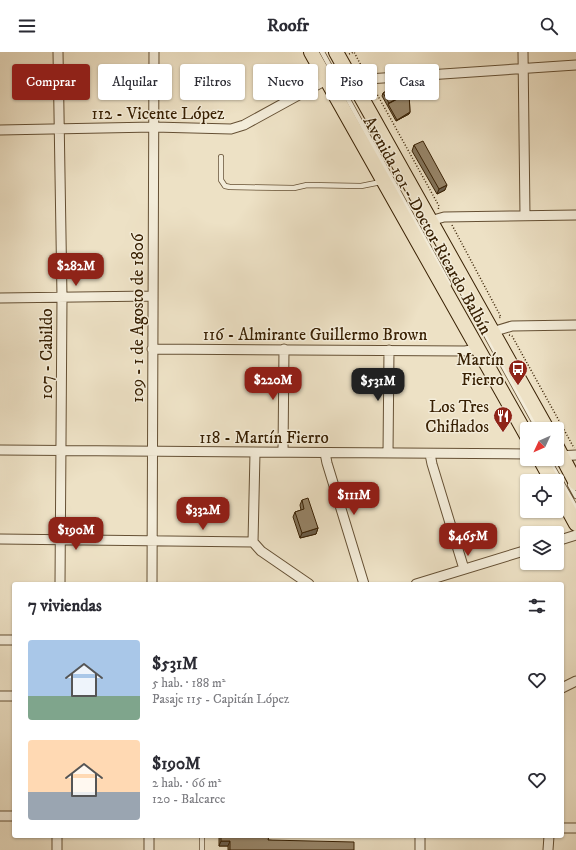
<!DOCTYPE html>
<html lang="es">
<meta charset="utf-8">
<style>
:root{--surface:#fff;--page:#f7f7f7;--text:#2b2b33;--muted:#7c7c81;--accent:#8f2418}
body{margin:0;font-family:"IM FELL DW Pica",serif;background:var(--page);color:var(--text);height:100vh;display:flex;flex-direction:column;font-size:15px;white-space:nowrap}
*{box-sizing:border-box;margin:0}
p{font-size:13px;color:var(--muted)}
.icon{flex:none;width:22px;height:22px;fill:none;stroke:currentColor;stroke-width:2;stroke-linecap:round;stroke-linejoin:round}
.map{position:relative;flex:1;overflow:hidden}
.drawer{position:absolute;left:12px;top:530px;width:552px;height:256px;display:flex;flex-direction:column;background:var(--surface);border-radius:4px;box-shadow:0 1px 3px #0004}
.drawer>*{flex:none}
.banner{position:absolute;left:12px;top:12px;width:552px;height:36px;display:flex;gap:8px}
.needle{width:26px;rotate:226deg}
.controls{position:absolute;left:520px;top:370px;display:grid;gap:8px}
.controls a{display:grid;place-items:center;width:44px;height:44px;border-radius:4px;background:var(--surface);box-shadow:0 1px 3px #0004;font-size:20px}
.price{position:absolute;translate:-50% -34px;padding:0 9px;border-radius:8px;background:var(--accent);color:#fff;font-size:13px;line-height:26px;filter:drop-shadow(0 1px 2px #0008)}
.price::after{content:'';position:absolute;left:50%;top:24px;width:12px;height:9px;margin-left:-6px;background:inherit;clip-path:polygon(0 0,100% 0,50% 100%)}
.price.current{background:#222;color:#fff}
ul{padding:0;list-style:none}
li{display:flex;align-items:center;gap:12px;height:100px;padding:0 16px}
li span{display:grid;place-items:center;flex:none;width:112px;height:80px;border-radius:4px;color:#555}
li>.icon{margin-inline-start:auto}
span .icon{width:48px;height:48px;fill:#fffc;stroke-width:1}
li b{font-size:17px}
h2{display:flex;justify-content:space-between;align-items:center;height:48px;padding:0 16px;font-size:17px}
.chip{padding:0 14px;border-radius:4px;background:var(--surface);box-shadow:0 1px 3px #0004;font-size:14px;line-height:36px}
.chip.current{background:var(--accent);color:#fff}
header{display:flex;justify-content:space-between;align-items:center;height:52px;padding:0 16px;background:var(--surface);font-size:18px;font-weight:700}
.map>svg:first-child{display:block}
.lines{fill:none;stroke-linecap:round;stroke-linejoin:round}
.service-casing{stroke:#655034;stroke-width:6}
.minor-casing{stroke:#655034;stroke-width:11}
.primary-casing{stroke:#382003;stroke-width:16}
.path{stroke:#382003;stroke-width:1.5;stroke-dasharray:1 2;stroke-linecap:butt}
.service{stroke:#f3ecd9;stroke-width:4.5}
.minor{stroke:#f3ecd9;stroke-width:9}
.primary{stroke:#ede1c5;stroke-width:14}
.wall{fill:#817259;stroke:#382003}
.shaded-wall{fill:#695c49;stroke:#382003}
.building{fill:#968468;stroke:#382003}
.labels{text-anchor:middle;stroke-width:3;stroke-linejoin:round;paint-order:stroke}
.street-label{font-size:17px;fill:#382003;stroke:#f3ecd9}
.poi-label{font-size:17px;fill:#382003;stroke:#f3ecd9;text-anchor:end}
</style>
<header><svg class="icon" aria-label="menu" viewBox="0 0 24 24"><path d="M4 6h16M4 12h16M4 18h16"/></svg>Roofr<svg class="icon" aria-label="search" viewBox="0 0 24 24"><circle cx="10" cy="10" r="6"/><path d="M15 15l6 6"/></svg></header>
<div class="map">
<svg width="576" height="798" viewBox="0 0 576 798">
<rect width="100%" height="100%" fill="#ede1c5"/>
<filter id="stains"><feTurbulence type="fractalNoise" baseFrequency=".005" numOctaves="4"/><feColorMatrix values="0 0 0 0 .2 0 0 0 0 .09 0 0 0 0 .02 0 0 0 .5 -.17"/></filter>
<radialGradient id="worn" r=".72"><stop offset=".6" stop-color="#630" stop-opacity="0"/><stop offset="1" stop-color="#630" stop-opacity=".3"/></radialGradient>
<g class="lines">
<g class="service-casing">
<path id="service" d="M322 0 449 232
M221 105V128L225 134 230 135 294 136 307 133 361 134 381 130
M460 236 538 377
M548 407 576 456
M570 433 576 444
M202 798V784"/>
</g>
<g class="minor-casing">
<path id="minor" d="M58 0 62 245 60 532
M523 0 525 163
M353 32 368 27 576 13
M0 78 154 75 231 77 244 73 326 28 339 17 341 9
M430 169 444 165 576 163
M0 246 153 244
M492 280 512 274 576 273
M152 297 465 299 477 297
M0 398 527 402
M283 400 284 297
M255 401 253 490 261 499 309 532
M325 401 327 411 364 532
M388 401 389 298
M430 402 432 412 464 517
M558 404 576 403
M0 487 253 490
M557 489 576 483
M152 532 154 0
M416 532 527 498
M0 588H14
M562 636 576 629
M0 644H14
M0 764H14
M562 776H576
M57 798V784
M149 798V784
M420 798V784
M548 798 549 784"/>
</g>
<g class="primary-casing">
<path id="primary" d="M311 0 527 384
M336 0 547 377
M557 395 576 431
M540 407 552 429
M557 437 576 472"/>
</g>
<path class="path" d="M349 2 354 0 364 19
M373 35 439 154 438 158
M452 173 501 265 498 266
M509 283 512 284 562 374
M558 377 562 374 574 396"/>
<use href="#service" class="service"/>
<use href="#minor" class="minor"/>
<use href="#primary" class="primary"/>
</g>
<path class="wall" d="M403 28 410 38 409 41 410 60 409 62 396 69 382 44 383 41 402 30Z
M414 93 445 138 437 142 412 99Z
M302 448 318 476 316 482 300 486 293 465 295 460 301 458 300 453Z
M219 784H269L268 788 354 798H228V794H219Z"/>
<path class="shaded-wall" d="M403 38H410L408 43H403L401 46 388 52 389 51 401 43Z
M410 60 409 62 396 69 397 68Z
M447 133 445 138 437 142 439 137Z
M318 476 316 482 300 486 302 481Z
M221 789H230L228 794H219Z"/>
<path class="building" d="M403 28H409L410 38H403Z
M402 30 403 43 389 51 383 41Z
M409 41 410 60 397 68 388 52Z
M423 89 447 133 439 137 414 93Z
M308 446 318 476 302 481 295 460 304 457 302 448Z
M221 784H269L268 788 354 790V798H230V789H221Z"/>
<defs>
<g id="bus-pin" transform="scale(1)"><path d="M0 17L-7.5 6A9.5 9.5 0 1 1 7.5 6Z" fill="#8f2418" stroke="#f3ecd9"/><path d="M-5-6H5V4H4V6H2V4H-2V6H-4V4H-5ZM-3.5-4V0h7V-4ZM-3.5 1.2v1.5H-2V1.2ZM2 1.2v1.5H3.5V1.2Z" fill="#fff"/></g>
<g id="restaurant-pin" transform="scale(1)"><path d="M0 17L-7.5 6A9.5 9.5 0 1 1 7.5 6Z" fill="#8f2418" stroke="#f3ecd9"/><path d="M-5-6h1v4h1v-4h1v4h1v-4h1v5L-1.5 .5V6h-2V.5L-5-1ZM5-6V6H3V1.5H1.5Q1.5-4 5-6Z" fill="#fff"/></g>
</defs>
<g fill-rule="evenodd">
<use href="#bus-pin" x="518" y="317"/>
<use href="#restaurant-pin" x="503" y="364"/>
</g>
<g class="labels">
<g class="street-label">
<text x="158" y="67">112 - Vicente López</text>
<text transform="translate(428 173) rotate(61)" y="6">Avenida 101 - Doctor Ricardo Balbín</text>
<text transform="translate(137 266) rotate(-90)" y="6">109 - 1 de Agosto de 1806</text>
<text x="315" y="288">116 - Almirante Guillermo Brown</text>
<text transform="translate(46 302) rotate(-90)" y="6">107 - Cabildo</text>
<text x="264" y="391">118 - Martín Fierro</text>
</g>
<g class="poi-label">
<text x="504" y="313">Martín<tspan x="504" dy="20">Fierro</tspan></text>
<text x="489" y="360">Los Tres<tspan x="489" dy="20">Chiflados</tspan></text>
</g>
</g>
<rect width="100%" height="100%" filter="url(#stains)"/>
<rect width="100%" height="100%" fill="url(#worn)"/>
</svg>
<div class="controls">
<a><svg class="needle" viewBox="-14 -14 28 28"><path d="M0-13l5 13h-10z" fill="#e53935"/><path d="M0 13l5-13h-10z" fill="#7c7c81"/></svg></a>
<a><svg class="icon" aria-label="locate" viewBox="0 0 24 24"><circle cx="12" cy="12" r="6"/><path d="M12 2v4M12 18v4M2 12h4M18 12h4"/></svg></a>
<a><svg class="icon" aria-label="layers" viewBox="0 0 24 24"><path d="M12 4l9 5-9 5-9-5zM3 14l9 5 9-5"/></svg></a>
</div>
<b class="price" style="left:76px;top:235px">$282M</b>
<b class="price" style="left:273px;top:349px">$220M</b>
<b class="price current" style="left:378px;top:350px">$531M</b>
<b class="price" style="left:354px;top:464px">$111M</b>
<b class="price" style="left:203px;top:479px">$332M</b>
<b class="price" style="left:76px;top:499px">$190M</b>
<b class="price" style="left:468px;top:505px">$465M</b>
<div class="banner">
<a class="chip current">Comprar</a>
<a class="chip">Alquilar</a>
<a class="chip">Filtros</a>
<a class="chip">Nuevo</a>
<a class="chip">Piso</a>
<a class="chip">Casa</a>
</div>
<section class="drawer">
<h2>7 viviendas<svg class="icon" aria-label="filters" viewBox="0 0 24 24"><path d="M4 7h16M4 17h16"/><circle cx="9" cy="7" r="2"/><circle cx="15" cy="17" r="2"/></svg></h2>
<ul>
<li><span style="background:linear-gradient(#a9c7e8 70%,#7fa58c 0)"><svg class="icon" aria-label="home" viewBox="0 0 24 24"><path d="M3 11l9-7 9 7M6 9v11h12V9"/></svg></span><div><b>$531M</b><p>5 hab. · 188 m²</p><p>Pasaje 115 - Capitán López</p></div><svg class="icon" aria-label="heart" viewBox="0 0 24 24"><path d="M12 20l-8-8c-3-5 5-10 8-4 3-6 11-1 8 4z"/></svg></li>
<li><span style="background:linear-gradient(#ffd9b3 65%,#9aa5b1 0)"><svg class="icon" aria-label="home" viewBox="0 0 24 24"><path d="M3 11l9-7 9 7M6 9v11h12V9"/></svg></span><div><b>$190M</b><p>2 hab. · 66 m²</p><p>120 - Balcarce</p></div><svg class="icon" aria-label="heart" viewBox="0 0 24 24"><path d="M12 20l-8-8c-3-5 5-10 8-4 3-6 11-1 8 4z"/></svg></li>
</ul>
</section>
</div>
